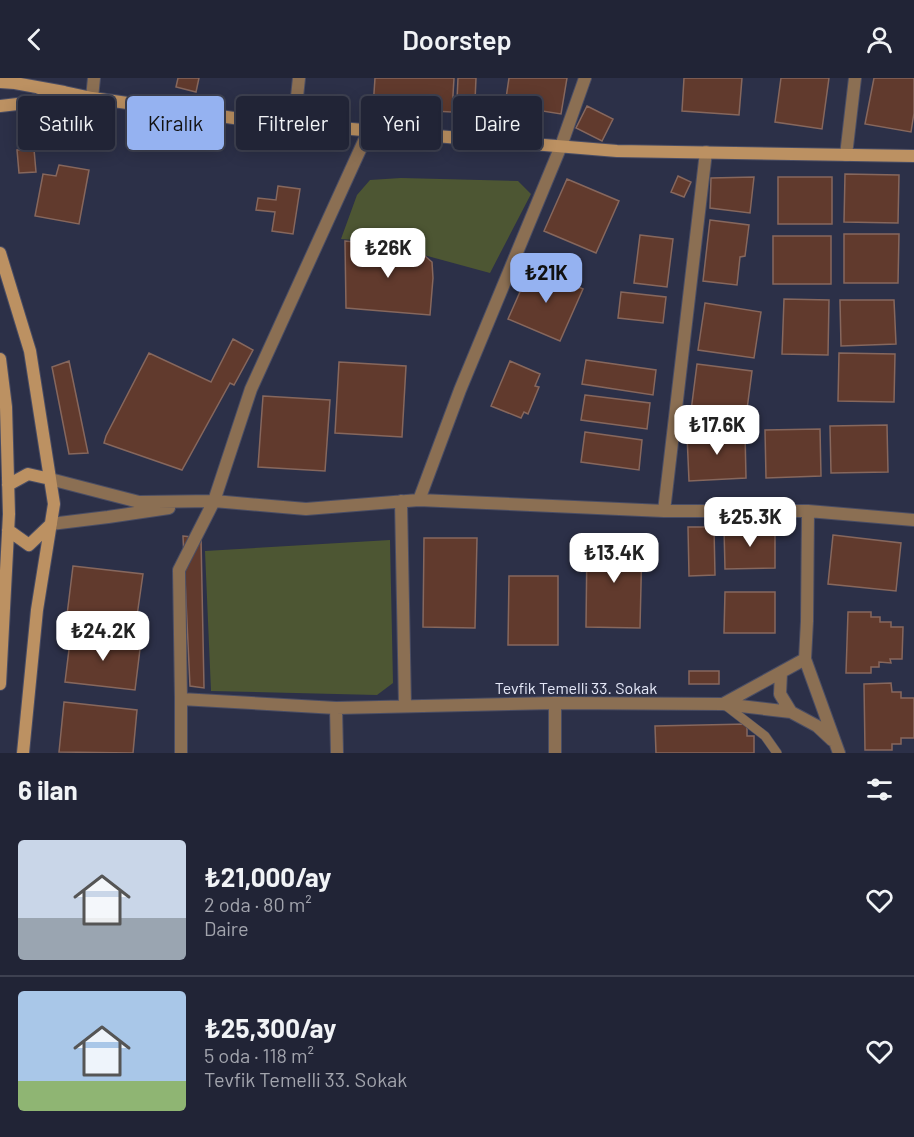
<!DOCTYPE html>
<html lang="tr">
<meta charset="utf-8">
<style>
:root{--surface:#212436;--page:#2d3042;--text:#f1f3f6;--muted:#a2a4ad;--line:#3e4151;--accent:#95b2f1}
body{margin:0;font-family:Barlow,sans-serif;background:var(--page);color:var(--text);height:100vh;display:flex;flex-direction:column;font-size:22px;white-space:nowrap}
*{box-sizing:border-box;margin:0}
p{font-size:20px;color:var(--muted)}
.icon{flex:none;width:33px;height:33px;fill:none;stroke:currentColor;stroke-width:2;stroke-linecap:round;stroke-linejoin:round}
.map{position:relative;height:675px;overflow:hidden}
.side{display:flex;flex-direction:column;background:var(--surface);flex:1}
.side>*{flex:none}
.hud{position:absolute;left:18px;top:18px;width:600px;height:54px;display:flex;gap:12px}
.price{position:absolute;translate:-50% -51px;padding:0 14px;border-radius:12px;background:#fff;color:#222;font-size:20px;line-height:39px;filter:drop-shadow(0 2px 3px #0008)}
.price::after{content:'';position:absolute;left:50%;top:36px;width:18px;height:14px;margin-left:-9px;background:inherit;clip-path:polygon(0 0,100% 0,50% 100%)}
.price.active{background:var(--accent);color:#111}
ul{padding:0;list-style:none}
li{display:flex;align-items:center;gap:18px;height:150px;padding:0 18px}
li+li{border-top:2px solid var(--line)}
li span{display:grid;place-items:center;flex:none;width:168px;height:120px;border-radius:6px;color:#555}
li>.icon{margin-inline-start:auto}
span .icon{width:72px;height:72px;fill:#fffc;stroke-width:1}
li b{font-size:26px}
h2{display:flex;justify-content:space-between;align-items:center;height:72px;padding:0 18px;font-size:26px}
.chip{padding:0 21px;border-radius:6px;background:var(--surface);box-shadow:0 3px 15px #0003,0 0 0 2px var(--line);font-size:21px;line-height:54px}
.chip.active{background:var(--accent);color:#111}
header{display:flex;justify-content:space-between;align-items:center;height:78px;padding:0 18px;background:var(--surface);font-size:27px;font-weight:600}
.map>svg:first-child{display:block}
.park{fill:#4d5633}
.building{fill:#613a2d;stroke:#86675d;stroke-width:1.5}
.lines{fill:none;stroke-linecap:round;stroke-linejoin:round}
.lane-casing{stroke:#4a4d64;stroke-width:10}
.street-casing{stroke:#4a4d64;stroke-width:14}
.secondary-casing{stroke:#4a4d64;stroke-width:14}
.lane{stroke:#8b6f53;stroke-width:9}
.street{stroke:#8b6f53;stroke-width:12}
.secondary{stroke:#bc9162;stroke-width:12}
.labels{text-anchor:middle;stroke-width:4.5;stroke-linejoin:round;paint-order:stroke}
.street-label{font-size:16px;fill:#e5e8f8;stroke:#2c3048}
</style>
<header><svg class="icon" aria-label="back" viewBox="0 0 24 24"><path d="M15 5l-7 7 7 7"/></svg>Doorstep<svg class="icon" aria-label="person" viewBox="0 0 24 24"><circle cx="12" cy="8" r="4"/><path d="M4 21q1-7 8-7t8 7"/></svg></header>
<div class="map">
<svg width="914" height="675" viewBox="0 0 914 675">
<rect width="100%" height="100%" fill="#2c3048"/>
<path class="park" d="M401 100 518 103 531 116 490 195 376 164 341 161 357 117 370 102Z
M390 462 393 605 377 617 211 613 205 473Z"/>
<path class="building" d="M178 0H199L196 14 176 9Z
M375 0H454L452 34 373 30Z
M458 0H476L475 23 457 22Z
M509 0H567L561 36 505 27Z
M684 0H742L739 37 682 33Z
M781 0H829L822 51 775 44Z
M874 0H914V35L911 54 865 46Z
M587 28 613 41 602 63 576 50Z
M34 71 36 94 19 95 17 72Z
M59 87 89 92 79 146 35 138 43 96 56 98Z
M845 96 899 97 898 145 844 144Z
M678 98 691 104 684 119 671 114Z
M754 99 750 135 710 130 711 100Z
M778 99H832V146H778Z
M567 101 619 123 596 175 544 153Z
M278 108 300 111 293 156 272 153 275 134 256 132 258 120 276 122Z
M710 142 749 147 745 178 740 179 737 207 703 203Z
M844 156H899L898 205H844Z
M640 157 673 161 667 209 634 205Z
M773 158H831V206H773Z
M345 163 387 167 395 175 420 172 425 178 432 184 433 200 430 237 346 230Z
M531 189 583 211 560 263 508 241Z
M621 214 666 219 663 245 618 240Z
M784 221 829 222 828 277 782 276Z
M840 222H894L896 266 841 268Z
M705 225 761 234 754 280 698 272Z
M233 261 253 272 234 307 230 305 182 392 104 365 106 358 149 275 211 304Z
M839 275 895 276 894 324 838 323Z
M586 282 656 292 653 317 582 306Z
M69 283 88 375 69 376 52 289Z
M510 283 540 296 535 308 539 309 528 336 524 334 521 340 491 328Z
M339 284 406 288 402 359 335 355Z
M697 286 752 293 746 339 691 333Z
M585 317 650 325 647 351 581 342Z
M263 318 330 322 325 393 258 389Z
M887 347 888 394 831 395 830 348Z
M820 351 821 398 766 400 765 352Z
M585 354 642 362 639 392 581 384Z
M745 354 746 400 689 403 687 357Z
M688 449H714L715 497 689 498Z
M775 449V490L725 491 724 450Z
M833 457 901 465 896 513 828 506Z
M183 458 201 460 204 610 190 608Z
M424 460H477L475 550 423 549Z
M587 463 642 464 640 550 586 549Z
M73 488 143 496 136 545 67 537Z
M509 498H558V567H508Z
M725 514H775V555H724Z
M848 534H871V539H880V544H891V549H903L902 581H890L891 585 879 584V589H871V595H846Z
M71 555 141 563 135 612 65 604Z
M689 593H719V606H689Z
M891 605 892 614H901V620H914V660H901V666H892V672H865L864 606Z
M64 624 137 632 133 675 59 674Z
M747 646V658H754V675H656L655 648Z"/>
<g class="lines">
<g class="lane-casing">
<path id="lane" d="M725 627 765 658 777 675"/>
</g>
<g class="street-casing">
<path id="street" d="M92 20 94 0
M294 47 299 0
M846 77 855 0
M50 401 139 424 214 423 306 431 419 422 664 433H808L914 442
M419 422 460 312 561 68 585 0
M401 423 405 628
M664 433 706 74
M808 433 807 543 805 581 839 675
M51 446 108 439 169 430
M781 595 780 616 791 634
M181 621 336 630 337 675
M723 626 791 634 817 648 832 662
M336 630 555 625 723 626 805 581
M181 675V621L179 492 214 423 251 311 369 52
M555 675V625"/>
</g>
<g class="secondary-casing">
<path id="secondary" d="M0 4 15 5 64 14 26 25 0 28
M64 14 92 20 255 43 617 73 914 78
M0 175 30 273 54 426 37 532 23 675
M0 281 6 329 9 436 0 606
M8 407 28 396 50 401
M8 452 29 467 51 446"/>
</g>
<use href="#lane" class="lane"/>
<use href="#street" class="street"/>
<use href="#secondary" class="secondary"/>
</g>
<g class="labels">
<g class="street-label">
<text x="576" y="616">Tevfik Temelli 33. Sokak</text>
</g>
</g>
</svg>
<b class="price" style="left:388px;top:201px">₺26K</b>
<b class="price active" style="left:546px;top:226px">₺21K</b>
<b class="price" style="left:717px;top:378px">₺17.6K</b>
<b class="price" style="left:750px;top:470px">₺25.3K</b>
<b class="price" style="left:614px;top:506px">₺13.4K</b>
<b class="price" style="left:103px;top:584px">₺24.2K</b>
<div class="hud">
<a class="chip">Satılık</a>
<a class="chip active">Kiralık</a>
<a class="chip">Filtreler</a>
<a class="chip">Yeni</a>
<a class="chip">Daire</a>
</div>
</div>
<section class="side">
<h2>6 ilan<svg class="icon" aria-label="filters" viewBox="0 0 24 24"><path d="M4 7h16M4 17h16"/><circle cx="9" cy="7" r="2"/><circle cx="15" cy="17" r="2"/></svg></h2>
<ul>
<li><span style="background:linear-gradient(#c9d6e8 65%,#9aa5b1 0)"><svg class="icon" aria-label="home" viewBox="0 0 24 24"><path d="M3 11l9-7 9 7M6 9v11h12V9"/></svg></span><div><b>₺21,000/ay</b><p>2 oda · 80 m²</p><p>Daire</p></div><svg class="icon" aria-label="heart" viewBox="0 0 24 24"><path d="M12 20l-8-8c-3-5 5-10 8-4 3-6 11-1 8 4z"/></svg></li>
<li><span style="background:linear-gradient(#a9c7e8 75%,#8fb573 0)"><svg class="icon" aria-label="home" viewBox="0 0 24 24"><path d="M3 11l9-7 9 7M6 9v11h12V9"/></svg></span><div><b>₺25,300/ay</b><p>5 oda · 118 m²</p><p>Tevfik Temelli 33. Sokak</p></div><svg class="icon" aria-label="heart" viewBox="0 0 24 24"><path d="M12 20l-8-8c-3-5 5-10 8-4 3-6 11-1 8 4z"/></svg></li>
</ul>
</section>
